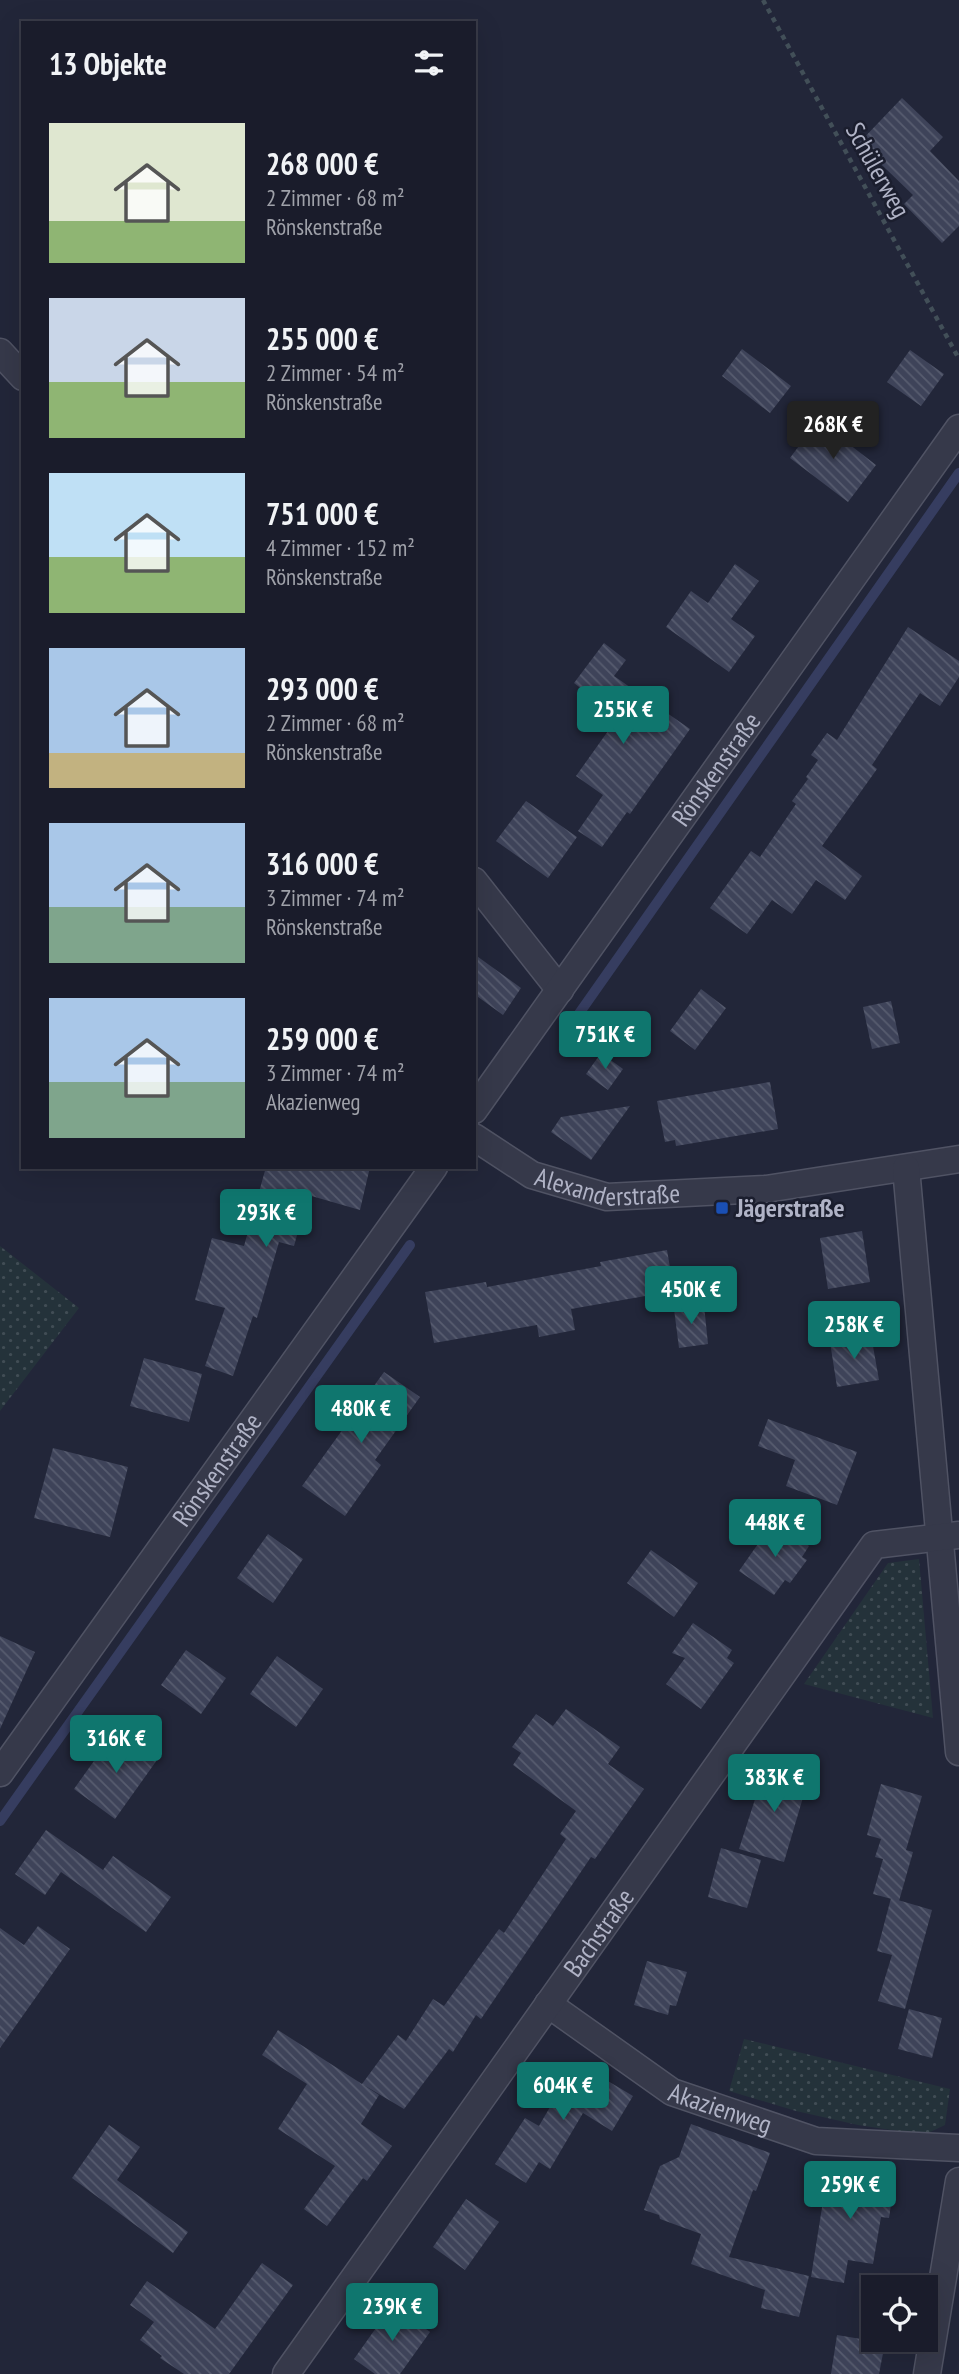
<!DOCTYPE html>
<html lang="de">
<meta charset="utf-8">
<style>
:root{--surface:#1a1c2b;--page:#272937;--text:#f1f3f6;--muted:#9fa1a9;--line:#383a47;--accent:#0f766e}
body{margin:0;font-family:"PT Sans Narrow",sans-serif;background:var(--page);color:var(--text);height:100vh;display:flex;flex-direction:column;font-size:26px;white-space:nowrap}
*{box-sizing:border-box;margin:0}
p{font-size:23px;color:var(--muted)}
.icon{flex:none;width:38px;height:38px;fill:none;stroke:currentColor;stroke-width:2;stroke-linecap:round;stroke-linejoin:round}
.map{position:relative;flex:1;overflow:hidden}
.details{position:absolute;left:21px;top:21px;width:455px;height:1148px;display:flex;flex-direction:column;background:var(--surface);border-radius:0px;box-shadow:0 7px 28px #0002,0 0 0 2px var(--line)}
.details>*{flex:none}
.fabs{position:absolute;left:861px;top:2275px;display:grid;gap:14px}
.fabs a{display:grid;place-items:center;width:77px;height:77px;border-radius:0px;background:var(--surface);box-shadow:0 7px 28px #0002,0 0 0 2px var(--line);font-size:35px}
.price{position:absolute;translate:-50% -60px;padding:0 16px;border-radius:7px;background:var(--accent);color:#fff;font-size:23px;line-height:46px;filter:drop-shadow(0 2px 4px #0008)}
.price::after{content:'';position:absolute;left:50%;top:42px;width:21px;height:16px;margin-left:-10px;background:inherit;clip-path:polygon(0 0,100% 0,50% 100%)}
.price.on{background:#222;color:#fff}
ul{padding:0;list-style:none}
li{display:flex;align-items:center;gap:21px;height:175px;padding:0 28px}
li span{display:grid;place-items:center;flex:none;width:196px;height:140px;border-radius:0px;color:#555}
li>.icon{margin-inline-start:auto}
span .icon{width:84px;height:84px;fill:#fffc;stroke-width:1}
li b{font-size:30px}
h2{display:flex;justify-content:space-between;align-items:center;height:84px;padding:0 28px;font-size:30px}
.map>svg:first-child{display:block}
.green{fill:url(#green-dots)}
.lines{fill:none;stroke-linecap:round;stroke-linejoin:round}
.stream{stroke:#363d60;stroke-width:10}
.building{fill:url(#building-back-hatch)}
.street-casing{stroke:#505364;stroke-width:29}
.path{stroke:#424f58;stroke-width:4.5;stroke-dasharray:5 5;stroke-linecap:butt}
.street{stroke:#36394a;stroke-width:26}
.transit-dot{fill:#1a4fb4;stroke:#1b1e2e;stroke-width:2.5}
.labels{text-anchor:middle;stroke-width:5;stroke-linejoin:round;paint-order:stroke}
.street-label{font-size:26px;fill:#b0b3c6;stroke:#1b1e2e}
.poi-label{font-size:26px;font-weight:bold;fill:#b0b3c6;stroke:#1b1e2e;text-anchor:start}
</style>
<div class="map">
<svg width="959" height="2374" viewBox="0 0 959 2374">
<defs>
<pattern id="green-dots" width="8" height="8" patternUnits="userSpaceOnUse" patternTransform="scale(1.75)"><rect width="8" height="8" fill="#24323a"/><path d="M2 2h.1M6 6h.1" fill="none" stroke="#414d55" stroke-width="1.8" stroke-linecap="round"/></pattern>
<pattern id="building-back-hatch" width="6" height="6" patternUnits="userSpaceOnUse" patternTransform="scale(1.75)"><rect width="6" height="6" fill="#3e4359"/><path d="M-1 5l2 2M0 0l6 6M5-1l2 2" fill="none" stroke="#575c6f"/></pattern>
</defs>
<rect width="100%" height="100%" fill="#222639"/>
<path class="green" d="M0 1246 79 1308 0 1411Z
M919 1559 933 1718 804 1684 888 1563Z
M744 2039 950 2089 945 2125 924 2135 858 2125 796 2111 729 2091Z"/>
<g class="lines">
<path class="stream" d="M571 1025 959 473
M0 1821 410 1245"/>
</g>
<path class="building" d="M902 98 943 137 930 151 959 181V226L942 243 904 204 913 195 859 143Z
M742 349 791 386 770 413 722 376Z
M910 350 944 374 921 406 887 382Z
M818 420 876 465 848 502 790 458Z
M735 564 759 581 731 619 755 636 729 672 666 627 691 591 708 603Z
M908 627 959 661V677L940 706 920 693 872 765 877 769 822 846 862 876 845 900 816 880 792 914 772 900 747 934 710 908 751 851 760 857 796 804 792 801 808 779 806 777 818 760 811 755 827 733 837 740Z
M604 643 626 660 614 676 690 729 630 814 627 812 602 847 578 831 603 795 576 776 618 717 574 683Z
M526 801 577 837 548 878 496 841Z
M474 954 521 988 503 1015 474 994Z
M701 989 726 1008 695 1050 670 1031Z
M891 1001 900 1043 872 1049 863 1007Z
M601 1053 623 1069 608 1090 586 1074Z
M770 1082 778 1129 676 1146 675 1140 665 1142 657 1101Z
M630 1106 591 1160 551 1132 561 1117Z
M266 1167H370L360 1210 308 1195 294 1246 279 1242 257 1318 253 1316 233 1376 205 1366 225 1308 195 1300 212 1238 244 1246Z
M862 1231 870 1282 828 1289 820 1238Z
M667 1250 674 1291 571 1309 575 1330 539 1337 537 1325 434 1343 425 1292 486 1282 487 1287 601 1266 600 1262Z
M704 1305 708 1344 679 1348 674 1309Z
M871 1335 879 1380 837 1387 830 1342Z
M144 1358 202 1374 189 1422 130 1406Z
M384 1372 420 1397 375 1460 381 1465 345 1516 302 1486Z
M768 1419 857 1452 837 1505 786 1486 795 1460 758 1446Z
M53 1448 128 1467 110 1537 34 1518Z
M774 1521 809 1546 802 1557 807 1560 790 1583 785 1580 774 1595 739 1571Z
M268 1534 303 1559 273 1603 237 1578Z
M651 1550 698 1583 674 1617 627 1583Z
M693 1623 732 1650 727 1658 734 1663 701 1709 666 1684 685 1658 672 1653Z
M0 1636 35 1652 0 1729Z
M186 1650 226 1678 201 1714 161 1685Z
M277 1656 323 1689 296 1727 250 1694Z
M566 1709 620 1747 608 1764 644 1789 595 1859 591 1857 481 2019 476 2015 453 2052 449 2049 404 2109 362 2084 379 2095 361 2124 392 2146 367 2181 363 2178 327 2226 304 2209 335 2166 278 2129 307 2084 262 2055 278 2030 362 2084 398 2035 406 2041 433 1999 444 2006 499 1929 504 1933 566 1839 560 1834 576 1811 513 1765 521 1753 512 1747 536 1714 553 1726Z
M116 1730 157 1760 115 1819 74 1789Z
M766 1765 809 1777 784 1862 739 1849Z
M881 1784 922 1796 906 1850 913 1852 899 1901 873 1894 883 1859 875 1857 881 1839 867 1835Z
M46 1830 103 1870 113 1856 171 1897 146 1932 61 1872 45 1895 15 1874Z
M721 1848 761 1860 747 1908 708 1897Z
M891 1898 932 1910 905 2009 878 2001 892 1955 877 1951Z
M38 1926 70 1949 0 2048V1928L24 1945Z
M647 1961 687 1972 676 2006 670 2005 668 2015 634 2005Z
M909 2009 942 2018 932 2058 898 2049Z
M576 2062 633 2096 612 2131 583 2113 550 2169 539 2162 526 2183 495 2164 525 2118 539 2126Z
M691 2124 770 2153 756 2191 753 2190 729 2257 809 2276 799 2317 761 2308 765 2290 691 2264 701 2234 660 2219 659 2215 644 2210 660 2166 679 2157Z
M109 2125 140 2147 117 2180 188 2232 173 2253 72 2178Z
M830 2167 895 2178 889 2218 881 2217 873 2264 848 2260 844 2283 811 2277 827 2176Z
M466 2199 499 2222 465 2270 433 2247Z
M262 2263 293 2285 229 2374H184L160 2358 162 2356 140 2340 154 2322 130 2305 147 2281 215 2329Z
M393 2304 430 2332 400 2374H375L354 2359Z
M837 2335 885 2343 879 2374H831Z"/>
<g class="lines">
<g class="street-casing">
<g id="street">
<path d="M0 352 23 377"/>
<path d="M474 881 560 990"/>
<path id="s1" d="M474 1110 959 428"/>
<path id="s2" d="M474 1137 532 1175 607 1197 766 1189 959 1159"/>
<path d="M906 1168 959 1752"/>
<path id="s3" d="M0 1773 434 1167"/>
<path id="s4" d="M548 2004 672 2092 816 2141 959 2148"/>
<path id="s5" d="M286 2374 874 1545 959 1535"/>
<path d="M927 2374 959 2181"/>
</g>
</g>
<path class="path" d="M763 0 959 359"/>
<use href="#street" class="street"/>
</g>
<rect class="transit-dot" x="715" y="1201" width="14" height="14" rx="3.5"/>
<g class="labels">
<g class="street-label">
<text transform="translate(878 170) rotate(61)" y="9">Schülerweg</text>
<text dy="9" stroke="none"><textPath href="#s1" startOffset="418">Rönskenstraße</textPath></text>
<text dy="9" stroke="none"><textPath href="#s2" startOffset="147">Alexanderstraße</textPath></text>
<text dy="9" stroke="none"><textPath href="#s3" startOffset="373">Rönskenstraße</textPath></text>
<text dy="9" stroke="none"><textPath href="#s5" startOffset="541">Bachstraße</textPath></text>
<text dy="9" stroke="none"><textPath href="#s4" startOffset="203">Akazienweg</textPath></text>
</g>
<g class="poi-label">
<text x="736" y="1217">Jägerstraße</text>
</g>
</g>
</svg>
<div class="fabs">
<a><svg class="icon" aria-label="locate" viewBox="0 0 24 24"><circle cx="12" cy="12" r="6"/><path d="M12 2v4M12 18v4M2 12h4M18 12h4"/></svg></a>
</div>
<b class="price on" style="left:833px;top:461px">268K €</b>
<b class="price" style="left:623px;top:746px">255K €</b>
<b class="price" style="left:605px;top:1071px">751K €</b>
<b class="price" style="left:266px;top:1249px">293K €</b>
<b class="price" style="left:691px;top:1326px">450K €</b>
<b class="price" style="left:854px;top:1361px">258K €</b>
<b class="price" style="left:361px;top:1445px">480K €</b>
<b class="price" style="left:775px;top:1559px">448K €</b>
<b class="price" style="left:116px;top:1775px">316K €</b>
<b class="price" style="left:774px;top:1814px">383K €</b>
<b class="price" style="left:563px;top:2122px">604K €</b>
<b class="price" style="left:850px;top:2221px">259K €</b>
<b class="price" style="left:392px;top:2343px">239K €</b>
<section class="details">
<h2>13 Objekte<svg class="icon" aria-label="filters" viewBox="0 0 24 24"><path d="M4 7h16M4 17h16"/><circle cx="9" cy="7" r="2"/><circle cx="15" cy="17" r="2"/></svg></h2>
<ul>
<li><span style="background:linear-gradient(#dfe7d0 70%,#8fb573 0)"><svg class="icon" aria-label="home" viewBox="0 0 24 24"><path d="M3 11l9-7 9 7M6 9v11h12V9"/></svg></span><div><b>268 000 €</b><p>2 Zimmer · 68 m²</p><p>Rönskenstraße</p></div></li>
<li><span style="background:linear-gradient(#c9d6e8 60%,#8fb573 0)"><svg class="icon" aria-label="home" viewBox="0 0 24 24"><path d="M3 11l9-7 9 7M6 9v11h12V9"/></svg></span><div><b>255 000 €</b><p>2 Zimmer · 54 m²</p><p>Rönskenstraße</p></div></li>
<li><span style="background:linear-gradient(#bfe0f5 60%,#8fb573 0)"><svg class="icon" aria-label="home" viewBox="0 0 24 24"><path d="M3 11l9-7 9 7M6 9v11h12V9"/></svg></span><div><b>751 000 €</b><p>4 Zimmer · 152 m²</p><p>Rönskenstraße</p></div></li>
<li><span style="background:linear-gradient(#a9c7e8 75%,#c2b280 0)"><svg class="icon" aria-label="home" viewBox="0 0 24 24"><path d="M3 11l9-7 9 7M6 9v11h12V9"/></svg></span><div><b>293 000 €</b><p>2 Zimmer · 68 m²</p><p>Rönskenstraße</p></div></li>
<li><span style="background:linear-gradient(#a9c7e8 60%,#7fa58c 0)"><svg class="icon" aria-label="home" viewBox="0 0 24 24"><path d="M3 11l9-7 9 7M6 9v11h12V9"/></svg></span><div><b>316 000 €</b><p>3 Zimmer · 74 m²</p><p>Rönskenstraße</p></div></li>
<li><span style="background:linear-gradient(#a9c7e8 60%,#7fa58c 0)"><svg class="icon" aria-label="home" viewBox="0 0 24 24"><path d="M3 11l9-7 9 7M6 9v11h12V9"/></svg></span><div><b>259 000 €</b><p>3 Zimmer · 74 m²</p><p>Akazienweg</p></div></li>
</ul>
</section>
</div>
